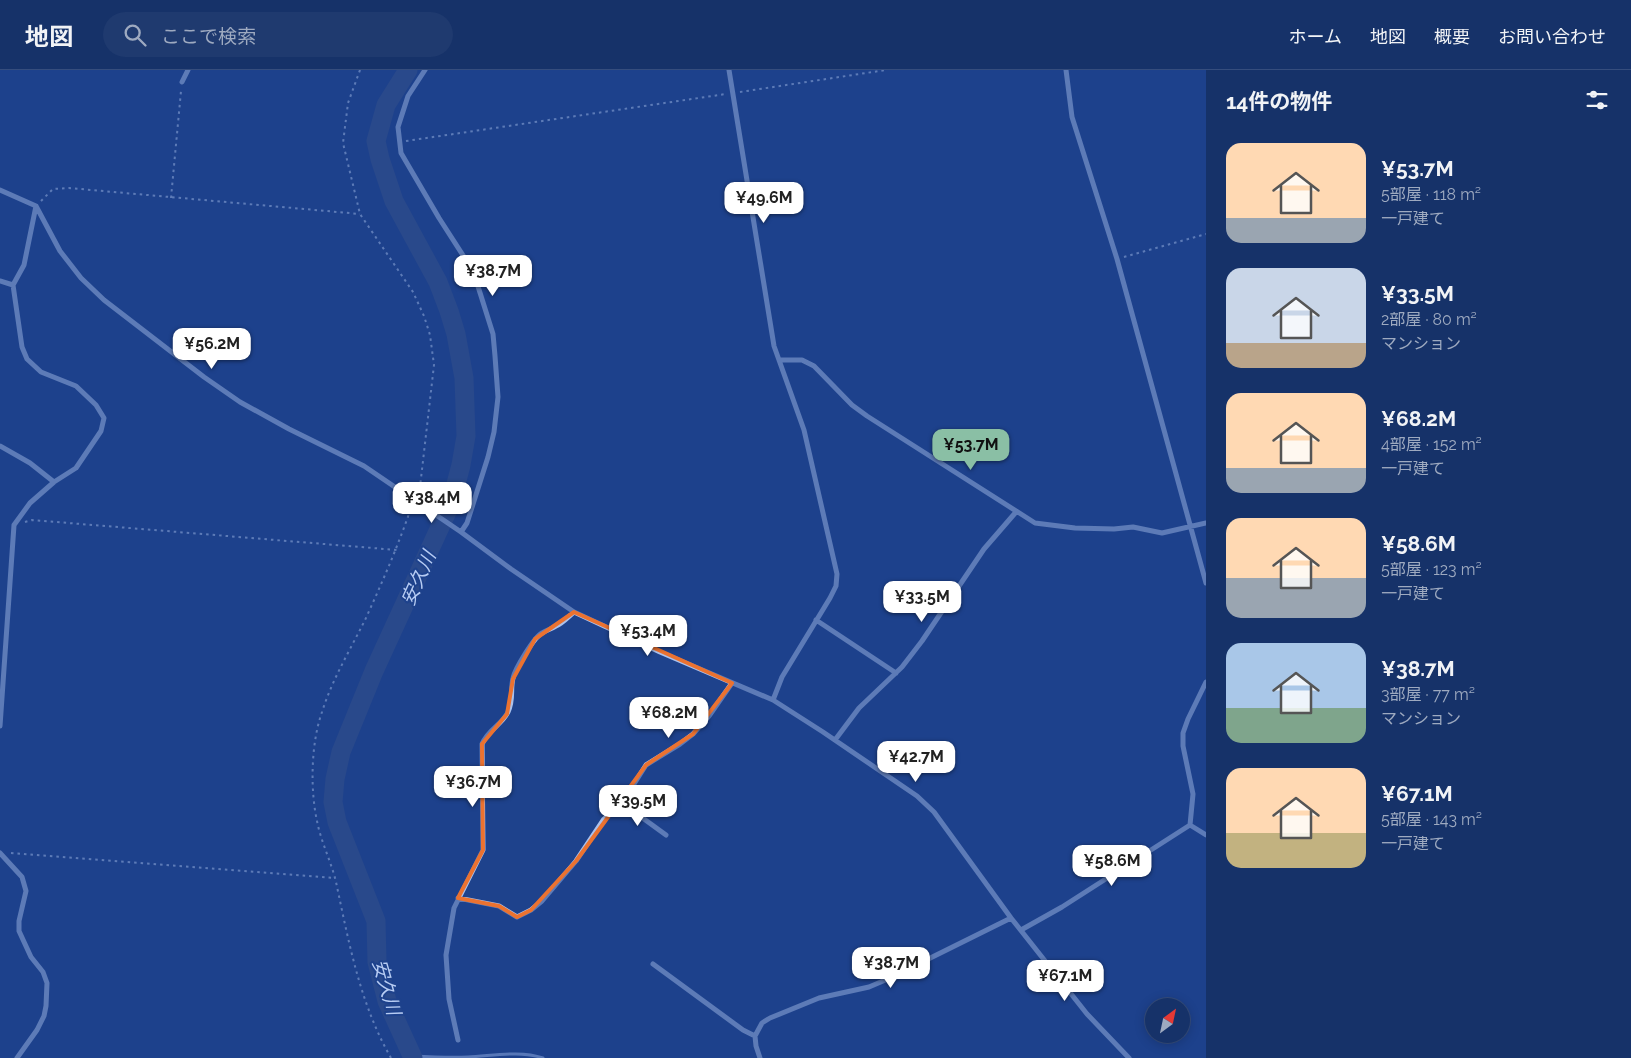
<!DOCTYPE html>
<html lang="ja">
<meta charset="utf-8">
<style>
:root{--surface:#163269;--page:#1f3a6f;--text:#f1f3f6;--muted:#9eaac0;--line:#354d7d;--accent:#8abfa5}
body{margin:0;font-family:Raleway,"Noto Sans JP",sans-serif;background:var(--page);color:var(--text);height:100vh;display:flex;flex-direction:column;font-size:19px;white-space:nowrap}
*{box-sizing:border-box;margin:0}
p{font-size:16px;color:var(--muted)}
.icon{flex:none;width:28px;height:28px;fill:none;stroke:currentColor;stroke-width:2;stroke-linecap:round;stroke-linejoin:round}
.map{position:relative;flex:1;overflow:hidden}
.panel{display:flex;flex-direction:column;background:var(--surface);width:425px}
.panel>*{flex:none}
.needle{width:32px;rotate:33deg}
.tools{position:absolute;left:1145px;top:928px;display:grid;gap:10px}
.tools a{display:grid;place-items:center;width:45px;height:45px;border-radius:50%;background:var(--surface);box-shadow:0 2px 12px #0003,0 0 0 1px var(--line);font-size:25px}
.price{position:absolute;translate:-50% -42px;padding:0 11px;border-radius:10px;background:#fff;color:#222;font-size:16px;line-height:32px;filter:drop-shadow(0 1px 2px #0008)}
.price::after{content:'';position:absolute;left:50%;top:30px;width:15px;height:11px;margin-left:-8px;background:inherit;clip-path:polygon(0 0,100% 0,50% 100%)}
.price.on{background:var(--accent);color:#111}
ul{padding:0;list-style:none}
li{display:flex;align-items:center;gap:15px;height:125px;padding:0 20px}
li span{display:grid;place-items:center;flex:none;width:140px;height:100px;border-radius:15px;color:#555}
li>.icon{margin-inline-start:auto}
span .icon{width:60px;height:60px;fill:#fffc;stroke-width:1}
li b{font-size:21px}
h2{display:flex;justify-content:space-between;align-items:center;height:60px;padding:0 20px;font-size:21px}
header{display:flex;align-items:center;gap:30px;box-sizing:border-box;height:70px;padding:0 25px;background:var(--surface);border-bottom:1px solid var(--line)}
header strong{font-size:24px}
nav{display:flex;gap:28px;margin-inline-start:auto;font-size:18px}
.search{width:350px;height:45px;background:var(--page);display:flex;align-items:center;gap:12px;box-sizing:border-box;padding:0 18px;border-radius:28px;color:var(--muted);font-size:19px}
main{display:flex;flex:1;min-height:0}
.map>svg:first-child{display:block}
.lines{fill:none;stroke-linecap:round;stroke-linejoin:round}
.stream{stroke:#9fbaee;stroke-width:3}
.river{stroke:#395289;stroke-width:19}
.path{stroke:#abc1ec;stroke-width:2;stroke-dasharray:2.5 4;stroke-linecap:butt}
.street{stroke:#abc1ec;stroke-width:5}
.marked{fill:none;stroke:#eb7230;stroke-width:4;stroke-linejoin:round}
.labels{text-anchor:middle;stroke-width:4;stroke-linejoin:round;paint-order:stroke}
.water-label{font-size:19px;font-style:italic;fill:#b7ccf3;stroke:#1e428c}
</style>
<header>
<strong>地図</strong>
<div class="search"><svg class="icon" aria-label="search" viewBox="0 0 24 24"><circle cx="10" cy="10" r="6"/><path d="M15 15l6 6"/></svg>ここで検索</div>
<nav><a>ホーム</a><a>地図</a><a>概要</a><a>お問い合わせ</a></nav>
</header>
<main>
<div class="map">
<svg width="1206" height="988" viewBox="0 0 1206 988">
<rect width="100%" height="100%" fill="#1e428c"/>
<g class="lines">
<path class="stream" d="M412 986C431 987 450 988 468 987 492 986 520 980 543 988"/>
<path class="river" d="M408 0 386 35 376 71 380 89 394 131 438 212 449 241 456 264 464 308 466 366 461 395 451 433 374 601 341 682 335 709 333 732 337 752 376 851 377 892 387 931 413 988"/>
<path class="path" d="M360 0 348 33 343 73 360 144 413 222 424 246 430 265 434 295 420 417 417 424
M740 22 886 0
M406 71 726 24
M171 128 181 21
M41 131 53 119 69 118 360 144
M1124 187 1206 164
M25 452 32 450 397 480
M11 783 335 808
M391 988C360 934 349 873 336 812 331 791 321 772 317 751 310 719 311 673 322 642 332 610 350 580 365 550 382 513 398 476 411 438"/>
<path class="street" d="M425 0 408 26 398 57 401 83 439 148 466 190 476 210 493 264 495 286 498 327 494 362 488 387 467 453 461 462
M729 0 774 276 804 360 837 504 836 516 830 528 782 607 773 630
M1066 0 1072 47 1117 189 1206 513
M182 12 188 0
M0 120 36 136 60 181 81 208 104 230 204 307 240 332 289 359 364 396 461 462 511 499 574 542 660 582 773 630 823 662 917 726 934 742 1011 848 1087 944 1129 988
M0 211 13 215
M779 290H802L814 296 852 335 867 346 1035 453 1075 458 1114 459 1133 457 1162 463 1206 453
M0 376 30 393 54 412
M816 550 896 603
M0 656 14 455 30 433 54 412 76 398 101 361 104 348 96 335 76 316 41 302 27 289 22 277 13 215 24 195 36 136
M835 670 859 638 902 597 922 571 984 479 1016 442
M622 733 666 765
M1190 755 1206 765
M0 783 22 807 26 821 19 851V861L31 887 43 902 47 913 46 936 44 946 37 960 17 988
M458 828 499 836 517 847 531 840 542 831 576 791 604 749 622 733 646 695 680 674 693 664 709 646 732 613
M1021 860 1062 837 1190 755 1193 724 1183 676V663L1188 649 1206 612
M653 894 743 960 755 966
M458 970 449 929 446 885 454 838 483 780 482 674C489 658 501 656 508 642 514 629 510 620 513 608 515 599 534 567 542 563 546 560 552 559 556 556 563 553 568 547 574 542
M760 988 756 976 755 966 762 953 770 948 819 928 869 917 890 908 1011 848"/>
</g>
<path d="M0 0H1206V988H0ZM574 542 732 613 693 664 646 695 576 791 531 840 517 847 499 836 458 828 483 780 482 674 507 644 513 609 535 569Z" fill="#1e428c" fill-opacity=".55" fill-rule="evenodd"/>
<path class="marked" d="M574 542 732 613 693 664 646 695 576 791 531 840 517 847 499 836 458 828 483 780 482 674 507 644 513 609 535 569Z"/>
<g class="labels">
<g class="water-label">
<text transform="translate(418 508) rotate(-66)" y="7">安久川</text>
<text transform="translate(387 917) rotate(74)" y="7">安久川</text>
</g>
</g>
</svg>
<div class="tools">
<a><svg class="needle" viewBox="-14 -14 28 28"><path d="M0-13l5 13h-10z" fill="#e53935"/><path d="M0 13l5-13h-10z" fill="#9eaac0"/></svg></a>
</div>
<b class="price" style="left:764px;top:154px">¥49.6M</b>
<b class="price" style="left:493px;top:227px">¥38.7M</b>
<b class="price" style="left:212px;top:300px">¥56.2M</b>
<b class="price on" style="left:971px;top:401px">¥53.7M</b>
<b class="price" style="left:432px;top:454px">¥38.4M</b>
<b class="price" style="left:922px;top:553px">¥33.5M</b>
<b class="price" style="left:648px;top:587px">¥53.4M</b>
<b class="price" style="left:669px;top:669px">¥68.2M</b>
<b class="price" style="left:916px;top:713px">¥42.7M</b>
<b class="price" style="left:473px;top:738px">¥36.7M</b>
<b class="price" style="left:638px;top:757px">¥39.5M</b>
<b class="price" style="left:1112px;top:817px">¥58.6M</b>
<b class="price" style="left:891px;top:919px">¥38.7M</b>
<b class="price" style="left:1065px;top:932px">¥67.1M</b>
</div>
<section class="panel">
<h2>14件の物件<svg class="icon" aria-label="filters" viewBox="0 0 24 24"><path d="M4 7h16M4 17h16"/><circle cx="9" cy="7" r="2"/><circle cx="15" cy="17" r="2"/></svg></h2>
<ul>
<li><span style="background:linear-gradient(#ffd9b3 75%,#9aa5b1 0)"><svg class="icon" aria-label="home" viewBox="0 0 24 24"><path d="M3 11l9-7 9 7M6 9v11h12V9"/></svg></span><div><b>¥53.7M</b><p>5部屋 · 118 m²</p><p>一戸建て</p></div></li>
<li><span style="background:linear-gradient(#c9d6e8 75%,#b9a48a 0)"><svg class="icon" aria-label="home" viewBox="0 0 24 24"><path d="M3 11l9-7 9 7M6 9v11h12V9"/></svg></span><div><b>¥33.5M</b><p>2部屋 · 80 m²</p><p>マンション</p></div></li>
<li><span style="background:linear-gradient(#ffd9b3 75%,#9aa5b1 0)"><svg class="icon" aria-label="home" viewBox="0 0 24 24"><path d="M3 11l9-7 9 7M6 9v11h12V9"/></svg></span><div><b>¥68.2M</b><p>4部屋 · 152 m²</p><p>一戸建て</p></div></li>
<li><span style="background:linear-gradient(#ffd9b3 60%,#9aa5b1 0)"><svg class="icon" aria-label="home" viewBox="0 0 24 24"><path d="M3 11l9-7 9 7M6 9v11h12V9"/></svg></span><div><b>¥58.6M</b><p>5部屋 · 123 m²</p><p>一戸建て</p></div></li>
<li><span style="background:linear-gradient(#a9c7e8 65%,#7fa58c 0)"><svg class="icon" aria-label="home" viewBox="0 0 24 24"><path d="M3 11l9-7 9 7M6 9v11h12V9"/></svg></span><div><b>¥38.7M</b><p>3部屋 · 77 m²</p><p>マンション</p></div></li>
<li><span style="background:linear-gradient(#ffd9b3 65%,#c2b280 0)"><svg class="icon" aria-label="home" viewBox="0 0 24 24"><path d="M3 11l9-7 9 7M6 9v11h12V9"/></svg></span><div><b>¥67.1M</b><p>5部屋 · 143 m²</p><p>一戸建て</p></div></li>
</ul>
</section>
</main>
